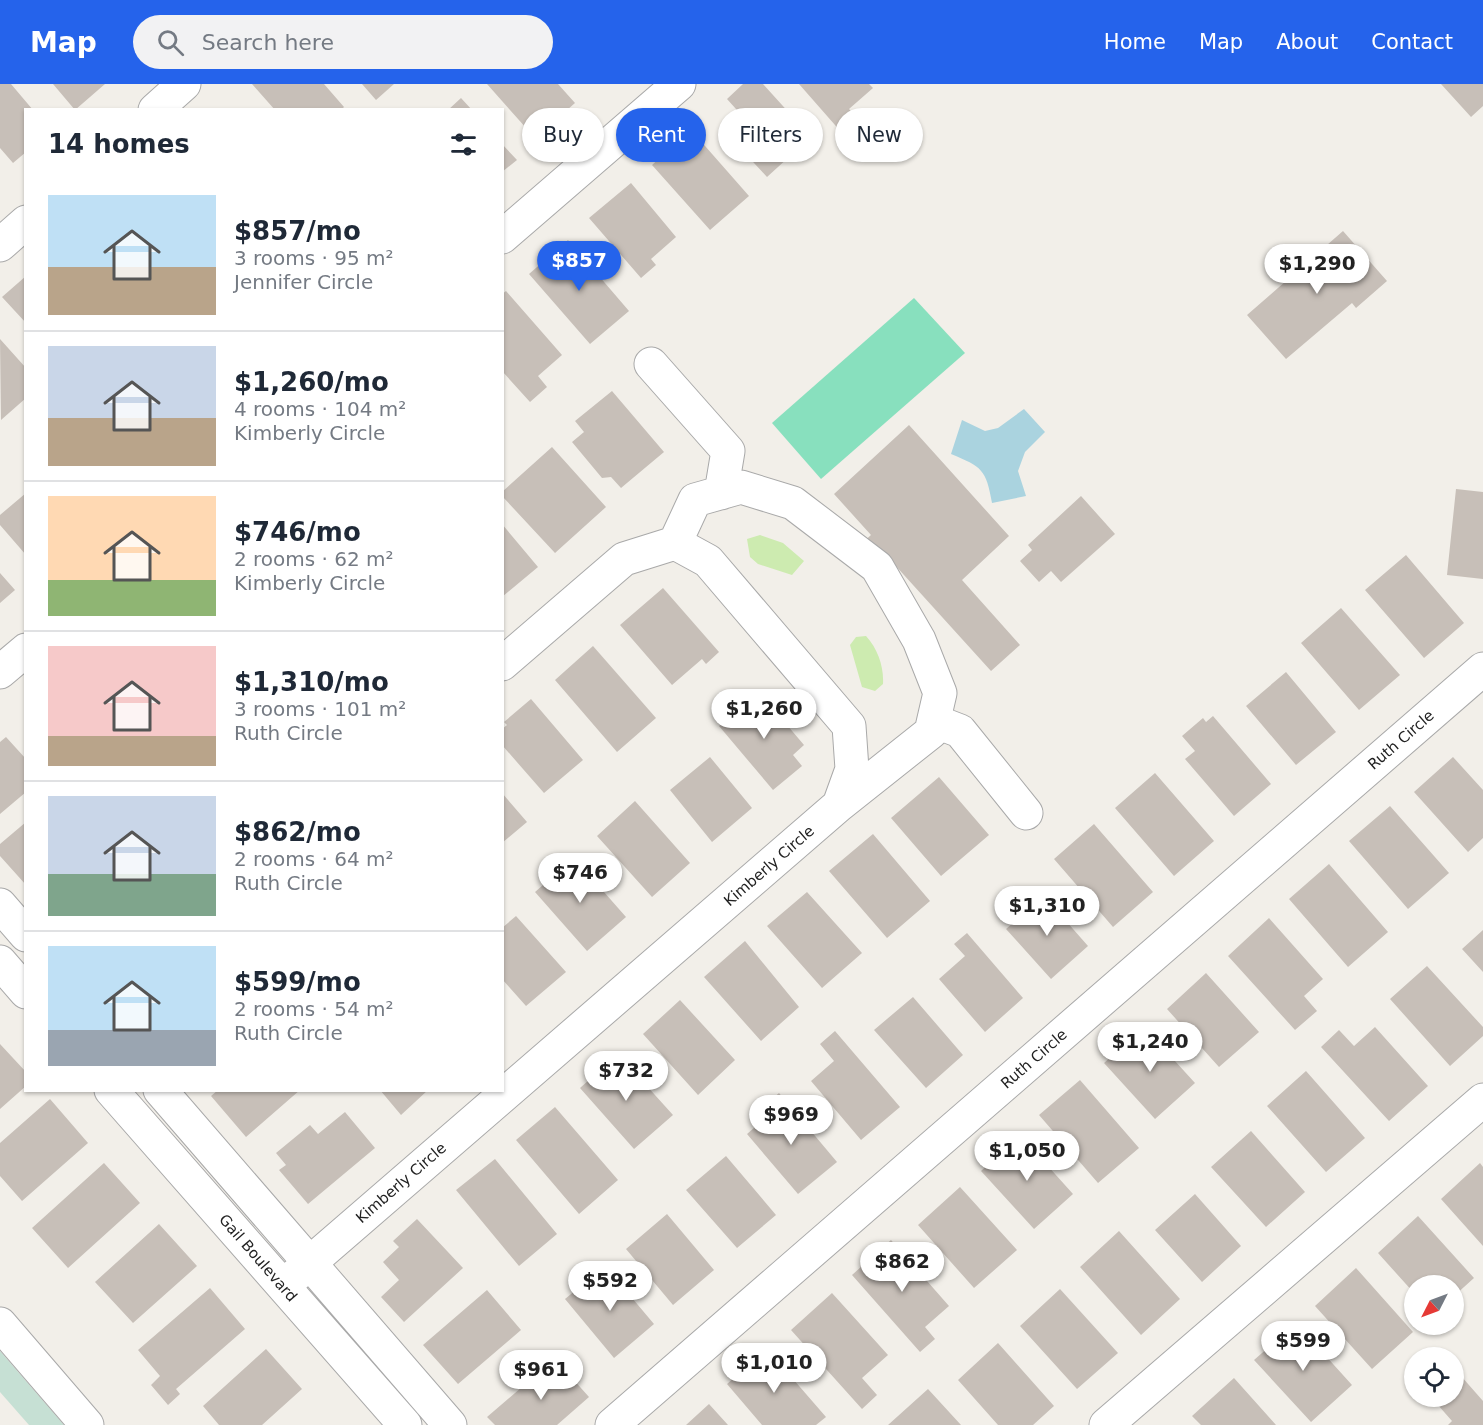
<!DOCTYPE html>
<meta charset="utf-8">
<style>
:root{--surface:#fff;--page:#f2f2f3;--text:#1f2937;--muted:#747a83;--line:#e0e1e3;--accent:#2563eb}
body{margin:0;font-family:"DejaVu Sans",sans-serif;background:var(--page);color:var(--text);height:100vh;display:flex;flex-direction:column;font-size:22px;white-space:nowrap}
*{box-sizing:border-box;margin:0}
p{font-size:20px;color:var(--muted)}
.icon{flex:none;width:33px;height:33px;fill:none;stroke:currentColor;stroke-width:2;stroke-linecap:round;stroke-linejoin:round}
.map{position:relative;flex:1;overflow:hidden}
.drawer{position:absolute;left:24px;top:24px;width:480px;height:984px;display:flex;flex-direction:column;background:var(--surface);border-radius:0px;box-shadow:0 2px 4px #0004}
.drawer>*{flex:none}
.banner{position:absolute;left:522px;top:24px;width:570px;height:54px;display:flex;gap:12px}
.needle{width:39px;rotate:228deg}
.buttons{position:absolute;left:1404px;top:1191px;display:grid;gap:12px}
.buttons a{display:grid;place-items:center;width:60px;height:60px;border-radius:50%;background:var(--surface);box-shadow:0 2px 4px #0004;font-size:30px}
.price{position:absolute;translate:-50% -51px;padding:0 14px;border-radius:21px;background:#fff;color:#222;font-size:20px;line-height:39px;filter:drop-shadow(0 2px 3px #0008)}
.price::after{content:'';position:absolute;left:50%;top:36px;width:18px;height:14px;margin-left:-9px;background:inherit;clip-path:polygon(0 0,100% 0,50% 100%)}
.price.active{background:var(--accent);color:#fff}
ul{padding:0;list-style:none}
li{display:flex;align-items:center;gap:18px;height:150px;padding:0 24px}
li+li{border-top:2px solid var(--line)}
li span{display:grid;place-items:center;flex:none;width:168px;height:120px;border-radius:0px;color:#555}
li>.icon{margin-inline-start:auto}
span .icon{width:72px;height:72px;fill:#fffc;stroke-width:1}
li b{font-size:26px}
h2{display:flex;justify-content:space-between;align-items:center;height:72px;padding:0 24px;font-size:26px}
.pill{padding:0 21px;border-radius:27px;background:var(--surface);box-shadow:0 2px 4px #0004;font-size:21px;line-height:54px}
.pill.active{background:var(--accent);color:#fff}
header{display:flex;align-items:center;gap:36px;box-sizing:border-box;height:84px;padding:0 30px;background:var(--accent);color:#fff}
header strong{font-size:28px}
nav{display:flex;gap:33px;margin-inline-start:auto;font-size:21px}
.search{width:420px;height:54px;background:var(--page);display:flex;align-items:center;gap:15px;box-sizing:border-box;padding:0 21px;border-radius:33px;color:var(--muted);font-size:22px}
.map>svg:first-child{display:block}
.grass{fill:#cdebb0}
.wetland{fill:#c6e0d4}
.pitch{fill:#88e0be}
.water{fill:#aad3df}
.building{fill:#c7bfb8}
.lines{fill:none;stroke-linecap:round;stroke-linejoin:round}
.minor-casing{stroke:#a9a9a9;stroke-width:35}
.minor{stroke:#fff;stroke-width:33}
.labels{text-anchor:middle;stroke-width:6;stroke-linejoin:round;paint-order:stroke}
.street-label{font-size:15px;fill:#222;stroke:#fff}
</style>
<header>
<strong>Map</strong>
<div class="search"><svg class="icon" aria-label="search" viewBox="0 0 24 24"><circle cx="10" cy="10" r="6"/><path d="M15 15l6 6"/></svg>Search here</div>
<nav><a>Home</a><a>Map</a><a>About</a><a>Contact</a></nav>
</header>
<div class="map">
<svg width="1483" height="1341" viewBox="0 0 1483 1341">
<rect width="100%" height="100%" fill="#f2efe9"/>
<path class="grass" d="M760 451 783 459 804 477 792 491 758 480 750 473 747 455Z
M866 552C878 565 884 583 883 600L875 607 862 603 850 561 856 553Z"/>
<path class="wetland" d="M0 1267 64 1341H29L0 1308Z"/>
<path class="pitch" d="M914 214 965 269 821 395 772 339Z"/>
<path class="water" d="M1024 325 1045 348 1025 368 1018 387 1026 412 992 419C986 385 982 383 951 370L962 336 985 347 998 344Z"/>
<path class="building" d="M0 0H11L33 26H26V68L13 79 0 64Z
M53 0H105L75 26Z
M252 0H324L344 23 341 26H275Z
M362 0H394L376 16Z
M487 0H558L575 19 535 54Z
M743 0H763L811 53 767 93 728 51 745 35 727 15Z
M799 0H869L873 4 849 25 858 35 842 49Z
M1441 0H1483V22L1471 33Z
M461 14 472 26H448Z
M691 46 749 112 710 146 652 81Z
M502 60 517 76 502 88Z
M631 99 676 153 651 175 656 181 641 194 589 134Z
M1343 147 1387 197 1356 224 1352 219 1286 275 1247 231Z
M568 156 629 227 590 260 529 190Z
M26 192V239L2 213Z
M506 207 562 271 538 292 547 303 530 318 502 287V210Z
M0 255 26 284V314L1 336Z
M612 307 664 368 621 404 611 393 602 394 572 358 584 348 575 337Z
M909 341 1009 452 962 496 1020 561 991 587 894 480 850 470 871 451 834 410Z
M552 363 606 423 555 469 502 412V408Z
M1456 405 1483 408V495L1447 491Z
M26 409V471L0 441V431Z
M1081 412 1115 450 1061 498 1051 487 1039 498 1020 477 1032 466 1028 461Z
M502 440 538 483 502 513Z
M1406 471 1464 539 1424 574 1365 506Z
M0 489 15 506 0 519Z
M663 504 719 568 706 580 702 575 672 601 620 541Z
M1341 524 1400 591 1359 626 1301 559Z
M593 562 656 634 617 668 555 596Z
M1286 588 1336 648 1296 681 1246 622Z
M759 608 804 661 793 671 802 682 773 706 719 642Z
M531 615 583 676 544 709 502 661V645L507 641 504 638Z
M1213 632 1271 700 1234 732 1185 675 1195 667 1182 652 1203 634 1206 638Z
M6 653 26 675V708L0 730V658Z
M710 673 752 724 712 758 670 706Z
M1453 673 1483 706V754L1468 768 1414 708Z
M1155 689 1214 757 1174 792 1115 724Z
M939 693 989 751 941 792 891 734Z
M502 709 527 738 502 759Z
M635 717 690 779 652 813 597 752Z
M1390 722 1449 789 1408 825 1349 757Z
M26 738V801L0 772V760Z
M1094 740 1153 808 1113 843 1054 775Z
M873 750 930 817 887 854 829 787Z
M574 774 626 833 587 867 535 808Z
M1329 780 1388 848 1348 883 1289 815Z
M807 808 862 869 822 904 767 842Z
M1044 812 1088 862 1051 895 1006 845Z
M516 832 566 888 526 922 502 895V844Z
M1269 834 1323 895 1304 912 1317 927 1295 946 1228 872Z
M1483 846V888L1462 865Z
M967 849 1023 914 985 948 939 895 965 872 954 860Z
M745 857 799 923 761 957 704 893Z
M1427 882 1483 943V952L1450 982 1390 915Z
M1206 889 1259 948 1219 983 1167 925Z
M913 913 963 971 926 1004 874 946Z
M680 916 735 976 698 1011 643 950Z
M1144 943 1195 999 1155 1035 1104 979Z
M1375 943 1428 1002 1389 1037 1321 963 1339 946 1354 962Z
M835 947 900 1023 861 1056 811 997 834 977 820 960Z
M0 960 26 988V1002L0 1025Z
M618 970 673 1031 634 1065 580 1004Z
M1306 987 1365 1054 1326 1088 1267 1022Z
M1080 996 1139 1064 1098 1099 1039 1031Z
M218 1006H300L246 1053 211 1012Z
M380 1006H428L401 1031Z
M779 1009 837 1078 798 1110 747 1050 771 1029 765 1021Z
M50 1015 88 1059 22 1117 0 1092V1059Z
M555 1023 618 1096 579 1130 516 1056Z
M345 1028 375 1064 308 1120 279 1086 286 1081 276 1069 310 1041 318 1050Z
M1251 1047 1305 1108 1266 1143 1211 1083Z
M1020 1051 1073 1110 1034 1145 981 1087Z
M726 1072 776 1131 737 1164 686 1106Z
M495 1075 557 1150 519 1182 456 1106Z
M104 1079 140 1119 68 1184 32 1144Z
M1480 1079 1483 1083V1162L1441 1115Z
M960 1103 1017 1166 974 1204 918 1141Z
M1195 1110 1241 1162 1202 1198 1155 1146Z
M667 1130 714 1186 673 1221 626 1165Z
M1418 1132 1474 1194 1454 1212V1202H1414V1209L1378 1169Z
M417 1135 463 1184 404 1238 381 1213 399 1196 383 1178 399 1163 393 1157Z
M159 1140 197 1182 133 1239 95 1198Z
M1119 1147 1180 1215 1141 1251 1080 1183Z
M891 1156 949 1222 925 1243 935 1255 920 1268 852 1191Z
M605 1182 654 1240 614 1274 565 1215Z
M1356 1184 1413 1248 1372 1285 1315 1222Z
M210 1204 245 1245 176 1305 180 1310 168 1321 151 1301 160 1292 138 1266Z
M1060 1205 1118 1269 1077 1305 1020 1242Z
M487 1206 521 1246 458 1300 423 1261Z
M832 1209 888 1271 862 1294 877 1311 862 1325 791 1246Z
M1296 1239 1352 1301 1311 1338 1254 1276Z
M998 1259 1054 1322 1033 1341H998L958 1296Z
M266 1265 302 1305 262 1341H219L203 1322Z
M767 1265 826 1333 816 1341H762L727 1300Z
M550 1279 567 1299 572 1294 589 1313 557 1341H495L487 1333Z
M1454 1284 1483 1317V1341H1448L1452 1337 1430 1312H1454Z
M1234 1294 1276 1341H1201L1192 1332Z
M928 1305 961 1341H888Z
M709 1320 728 1341H686Z"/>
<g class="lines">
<g class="minor-casing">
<path id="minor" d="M155 26 184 0
M502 153 679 0
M0 161 26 138
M651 280 728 367 721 409
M675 459 695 416 741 403 793 419 877 483 919 556 940 609 931 648 839 721
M0 588 26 566
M934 637 960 647 1026 729
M0 821 26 851
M0 878 26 908
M111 1006 405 1341
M160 1006 450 1341
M283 1202 839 721 852 685 849 642 708 477 675 459 624 475 502 580
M0 1240 87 1341
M612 1341 1483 585
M1106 1341 1483 1016"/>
</g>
<use href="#minor" class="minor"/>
</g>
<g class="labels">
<g class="street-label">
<text transform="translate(1401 656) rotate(-41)" y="5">Ruth Circle</text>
<text transform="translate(769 782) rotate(-41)" y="5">Kimberly Circle</text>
<text transform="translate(1034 975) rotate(-41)" y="5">Ruth Circle</text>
<text transform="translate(401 1099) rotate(-41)" y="5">Kimberly Circle</text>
<text transform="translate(258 1174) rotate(49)" y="5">Gail Boulevard</text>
</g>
</g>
</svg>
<div class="buttons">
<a><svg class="needle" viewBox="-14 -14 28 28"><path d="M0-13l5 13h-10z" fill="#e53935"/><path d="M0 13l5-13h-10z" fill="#747a83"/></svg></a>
<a><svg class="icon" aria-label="locate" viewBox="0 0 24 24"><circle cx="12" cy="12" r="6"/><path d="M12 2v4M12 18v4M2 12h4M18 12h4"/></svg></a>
</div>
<b class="price active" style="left:579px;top:208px">$857</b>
<b class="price" style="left:1317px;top:211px">$1,290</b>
<b class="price" style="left:764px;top:656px">$1,260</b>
<b class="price" style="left:580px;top:820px">$746</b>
<b class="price" style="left:1047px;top:853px">$1,310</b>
<b class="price" style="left:1150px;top:989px">$1,240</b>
<b class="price" style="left:626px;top:1018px">$732</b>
<b class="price" style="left:791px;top:1062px">$969</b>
<b class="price" style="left:1027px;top:1098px">$1,050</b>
<b class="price" style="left:902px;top:1209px">$862</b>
<b class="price" style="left:610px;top:1228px">$592</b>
<b class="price" style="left:1303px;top:1288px">$599</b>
<b class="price" style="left:774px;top:1310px">$1,010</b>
<b class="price" style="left:541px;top:1317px">$961</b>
<div class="banner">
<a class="pill">Buy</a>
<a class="pill active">Rent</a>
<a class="pill">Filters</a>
<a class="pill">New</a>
</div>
<section class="drawer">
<h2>14 homes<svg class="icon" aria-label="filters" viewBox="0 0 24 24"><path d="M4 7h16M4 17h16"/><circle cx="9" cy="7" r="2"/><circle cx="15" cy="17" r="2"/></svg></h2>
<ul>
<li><span style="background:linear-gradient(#bfe0f5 60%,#b9a48a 0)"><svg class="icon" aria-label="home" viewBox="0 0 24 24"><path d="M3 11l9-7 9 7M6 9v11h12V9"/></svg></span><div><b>$857/mo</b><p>3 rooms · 95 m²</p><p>Jennifer Circle</p></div></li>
<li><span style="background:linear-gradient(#c9d6e8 60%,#b9a48a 0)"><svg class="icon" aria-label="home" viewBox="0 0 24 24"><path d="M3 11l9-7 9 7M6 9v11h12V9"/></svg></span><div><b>$1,260/mo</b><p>4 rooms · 104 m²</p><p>Kimberly Circle</p></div></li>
<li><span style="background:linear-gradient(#ffd9b3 70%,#8fb573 0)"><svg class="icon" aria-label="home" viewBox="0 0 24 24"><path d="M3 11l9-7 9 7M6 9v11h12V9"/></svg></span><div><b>$746/mo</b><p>2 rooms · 62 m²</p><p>Kimberly Circle</p></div></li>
<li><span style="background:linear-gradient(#f6c9c9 75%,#b9a48a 0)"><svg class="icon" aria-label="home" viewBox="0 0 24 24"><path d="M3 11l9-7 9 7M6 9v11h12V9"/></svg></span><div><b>$1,310/mo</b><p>3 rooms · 101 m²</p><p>Ruth Circle</p></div></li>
<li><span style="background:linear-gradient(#c9d6e8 65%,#7fa58c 0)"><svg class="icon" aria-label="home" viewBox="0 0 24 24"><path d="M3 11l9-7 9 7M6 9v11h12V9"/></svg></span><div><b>$862/mo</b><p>2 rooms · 64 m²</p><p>Ruth Circle</p></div></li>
<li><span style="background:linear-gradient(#bfe0f5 70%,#9aa5b1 0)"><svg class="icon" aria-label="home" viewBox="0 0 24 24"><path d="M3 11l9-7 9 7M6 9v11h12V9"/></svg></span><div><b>$599/mo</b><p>2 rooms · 54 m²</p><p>Ruth Circle</p></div></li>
</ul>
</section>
</div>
